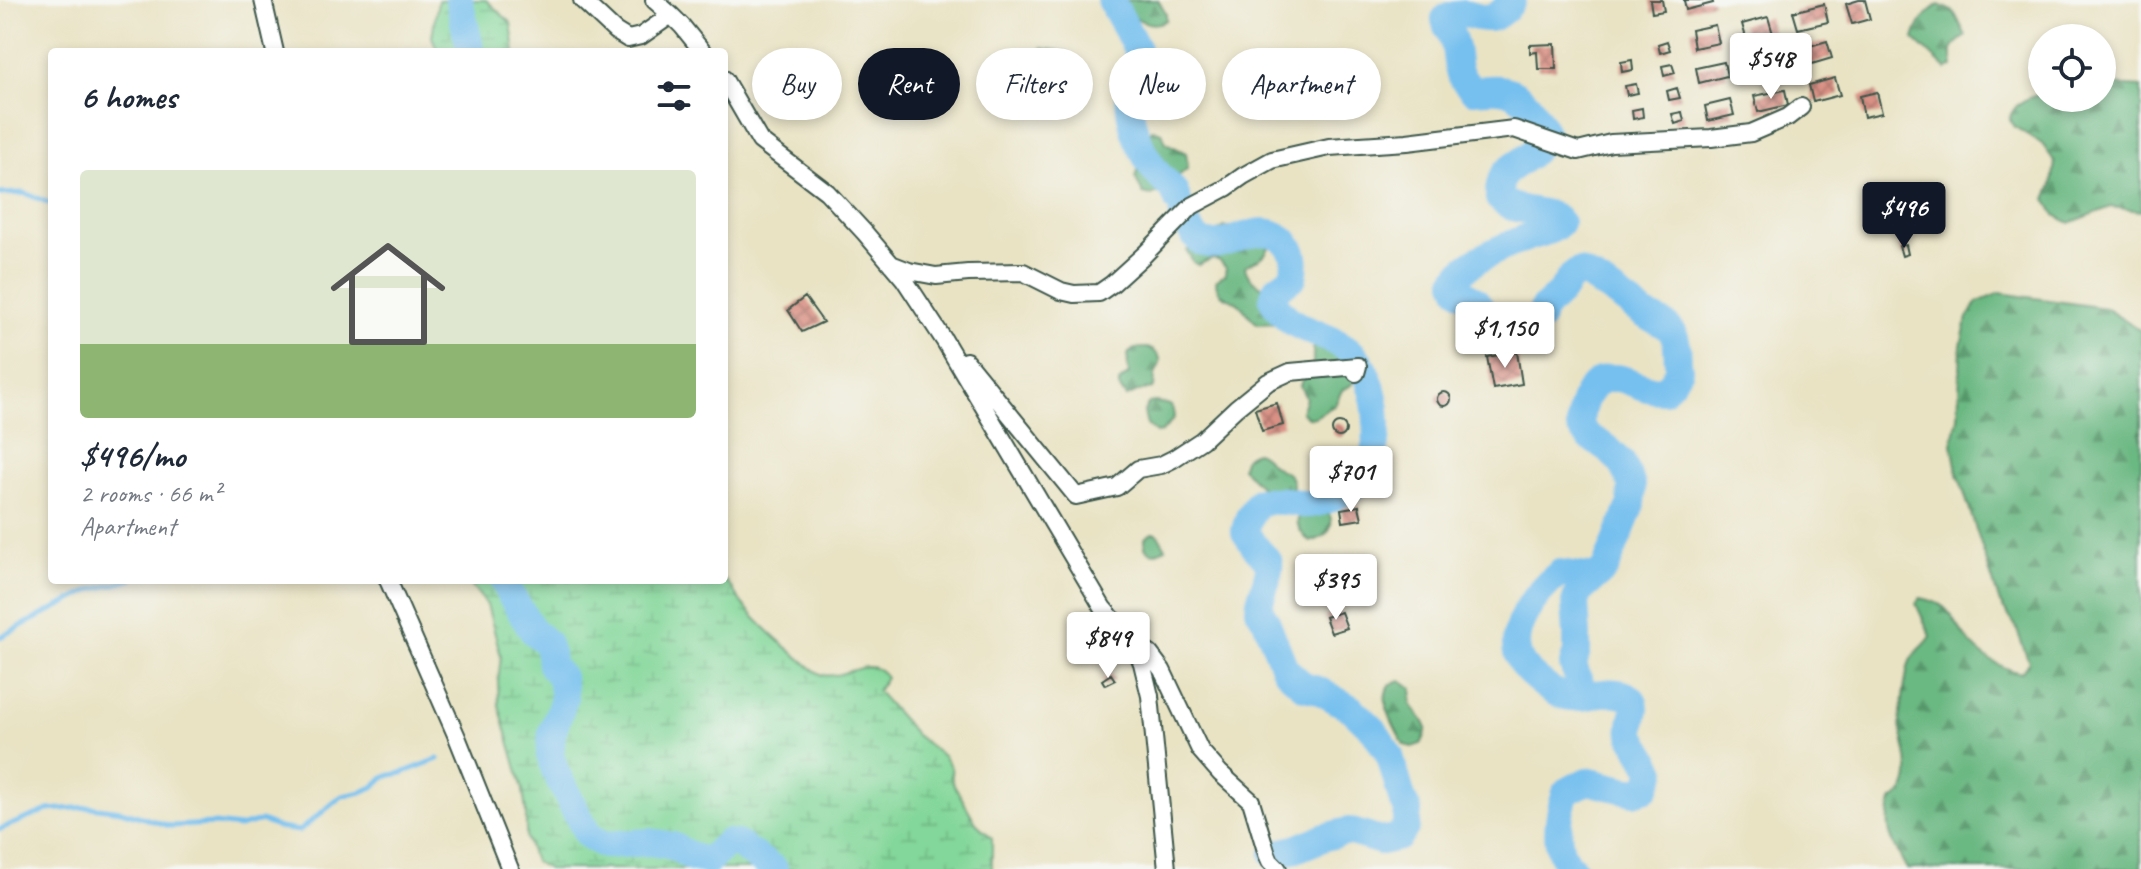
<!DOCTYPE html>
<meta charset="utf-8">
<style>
:root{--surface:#fff;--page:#f2f2f3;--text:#1f2937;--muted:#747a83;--accent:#111827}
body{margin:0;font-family:Caveat,sans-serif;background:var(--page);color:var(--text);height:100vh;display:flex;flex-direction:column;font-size:30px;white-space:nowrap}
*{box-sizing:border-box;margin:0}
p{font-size:26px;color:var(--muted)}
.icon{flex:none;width:44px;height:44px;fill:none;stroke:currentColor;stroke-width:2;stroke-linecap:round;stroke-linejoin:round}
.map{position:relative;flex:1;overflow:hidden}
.drawer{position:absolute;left:48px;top:48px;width:680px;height:536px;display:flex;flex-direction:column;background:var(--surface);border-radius:8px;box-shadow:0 4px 12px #0003}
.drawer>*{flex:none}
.guide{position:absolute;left:752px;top:48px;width:760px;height:72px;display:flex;gap:16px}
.buttons{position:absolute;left:2028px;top:24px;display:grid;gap:16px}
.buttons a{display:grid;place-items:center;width:88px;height:88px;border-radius:50%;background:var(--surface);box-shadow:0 4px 12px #0003;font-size:40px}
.price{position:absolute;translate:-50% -68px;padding:0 18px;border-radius:8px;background:#fff;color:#222;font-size:26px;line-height:52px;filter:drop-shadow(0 2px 4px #0008)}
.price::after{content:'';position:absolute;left:50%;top:48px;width:24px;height:18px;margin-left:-12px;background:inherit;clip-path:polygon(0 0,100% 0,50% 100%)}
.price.on{background:var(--accent);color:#fff}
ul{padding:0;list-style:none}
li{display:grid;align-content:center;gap:16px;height:424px;padding:0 32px}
li span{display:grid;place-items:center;height:248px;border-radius:8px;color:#555}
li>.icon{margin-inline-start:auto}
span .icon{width:144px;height:144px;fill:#fffc;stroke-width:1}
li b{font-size:34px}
h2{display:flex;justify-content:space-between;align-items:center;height:96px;padding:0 32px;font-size:34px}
.chip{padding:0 28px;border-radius:36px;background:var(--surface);box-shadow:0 4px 12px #0003;font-size:28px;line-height:72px}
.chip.on{background:var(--accent);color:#fff}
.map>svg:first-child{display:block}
.forest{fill:url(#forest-firs);stroke:#447a5b;stroke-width:2}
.wetland{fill:url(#wetland-marsh);stroke:#518a67;stroke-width:2}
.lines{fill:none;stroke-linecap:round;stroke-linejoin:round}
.stream{stroke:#76c0ef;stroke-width:5}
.river{stroke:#76c0ef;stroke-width:28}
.building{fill:url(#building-cross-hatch)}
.street-casing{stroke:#3d564a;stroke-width:20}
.street{stroke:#fff;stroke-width:16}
</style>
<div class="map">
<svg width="2141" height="869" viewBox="0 0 2141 869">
<defs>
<pattern id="forest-firs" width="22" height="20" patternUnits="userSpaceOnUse" patternTransform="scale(2)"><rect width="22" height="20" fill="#6ab882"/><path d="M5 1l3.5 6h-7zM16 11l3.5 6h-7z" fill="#57976b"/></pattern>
<pattern id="wetland-marsh" width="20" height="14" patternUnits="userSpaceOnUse" patternTransform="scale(2)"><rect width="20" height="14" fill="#83d79a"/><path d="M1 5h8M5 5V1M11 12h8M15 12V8" fill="none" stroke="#71b985"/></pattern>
<pattern id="building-cross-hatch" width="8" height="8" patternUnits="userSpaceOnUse" patternTransform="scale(2)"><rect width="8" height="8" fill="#da9185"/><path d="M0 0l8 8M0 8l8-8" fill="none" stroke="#b0786e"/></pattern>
</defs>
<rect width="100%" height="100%" fill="#f6f6f2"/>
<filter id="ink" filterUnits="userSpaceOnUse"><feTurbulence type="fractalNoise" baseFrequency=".0125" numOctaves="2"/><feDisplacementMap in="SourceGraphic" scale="16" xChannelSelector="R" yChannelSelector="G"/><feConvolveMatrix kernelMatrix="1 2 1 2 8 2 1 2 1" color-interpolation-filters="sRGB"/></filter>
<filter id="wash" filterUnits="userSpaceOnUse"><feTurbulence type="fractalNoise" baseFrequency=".006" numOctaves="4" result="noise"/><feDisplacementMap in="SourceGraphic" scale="32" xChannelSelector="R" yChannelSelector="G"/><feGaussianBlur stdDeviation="1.8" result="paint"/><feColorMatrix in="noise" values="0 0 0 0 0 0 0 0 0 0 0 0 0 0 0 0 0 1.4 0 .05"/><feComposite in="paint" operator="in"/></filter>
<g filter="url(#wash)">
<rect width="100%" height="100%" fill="#e9e3c4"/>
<path class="forest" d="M1113 0H1158L1166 14V20C1147 32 1127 12 1113 0Z
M1939 5 1954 12 1966 36C1949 47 1951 49 1953 67L1946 69 1914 39C1917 26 1926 11 1939 5Z
M1042 48 1067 52 1074 65C1056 86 1026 73 1042 48Z
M1162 50 1173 55 1185 68C1180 78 1175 79 1164 81L1148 69C1146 58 1151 52 1162 50Z
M2110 85 2141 87V211L2111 207 2070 223 2055 215 2046 199 2052 185 2055 162 2042 144 2015 127 2010 119C2013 104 2028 97 2042 94V98H2102V86Z
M1153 129 1162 132 1166 143 1186 153 1188 168C1183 173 1177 176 1172 181 1162 190 1156 198 1143 194L1135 177 1138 170 1154 159 1145 142V138Z
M1225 227H1251L1266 236 1269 247C1263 261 1257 258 1245 266 1247 290 1289 289 1290 314L1281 323 1258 324C1250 318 1246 311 1239 304 1229 295 1217 299 1216 281L1225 274 1226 268 1220 261 1213 258 1198 265 1193 262 1187 251 1195 244Z
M2000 293 2105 308 2141 331V869H1907C1893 843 1883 832 1892 801 1895 798 1899 796 1902 793 1915 777 1904 744 1900 726 1899 721 1906 678 1907 671 1911 650 1921 652 1931 636L1916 604 1920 598C1952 604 1950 617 1967 639 1981 657 1999 667 2021 673L2029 662 2015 625 2000 603 1957 471 1952 444 1958 418 1961 346 1967 318 1978 302Z
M1326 343 1346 353 1358 366C1356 379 1355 385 1342 390L1335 405 1315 417 1309 418 1301 412 1306 398 1300 386 1302 380 1313 373V349L1318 345Z
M1147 348 1153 350C1166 362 1159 363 1155 375 1154 379 1155 383 1154 387L1152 389C1141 388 1136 394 1126 397L1119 387V382L1129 374C1126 355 1125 347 1147 348Z
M1155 402C1169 405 1173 401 1174 418L1162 432 1156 433 1147 425 1144 412 1149 403Z
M1256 452C1266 455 1268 463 1277 468 1283 472 1284 470 1289 475 1300 488 1285 502 1275 509H1271L1260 486 1242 468C1243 458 1247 455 1256 452Z
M1311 510 1327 511C1338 526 1326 538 1310 542 1298 531 1289 515 1311 510Z
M1152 533H1157L1166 548 1154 553 1148 551 1145 547V538Z
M1401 680 1413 689 1411 704C1422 721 1433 724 1421 744L1412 747 1404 745C1395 726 1369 688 1401 680Z"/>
<path class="wetland" d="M438 0H486L511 23 515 52H438L432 37Z
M724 579C733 588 738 600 747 609 764 629 782 644 802 660 808 665 815 673 823 675 845 680 870 653 886 677L877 691 916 735 943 756 951 767 952 781 976 823 992 838V869H548L534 861 526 837V812L523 790 499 705 498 681 501 656 487 605 467 580Z"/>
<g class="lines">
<path class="stream" d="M0 194 24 193 52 204
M0 637 91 590 132 580
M0 829 48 810 90 807 121 811 170 826 215 824 239 827 261 821 279 828 299 831 342 796 362 792 373 787 386 776 402 773 438 759"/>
<path class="river" d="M459 0 471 52
M1111 0 1137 49C1139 63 1133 78 1130 92 1128 99 1130 109 1131 116 1134 135 1145 158 1157 173 1167 186 1172 183 1178 201
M1512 0C1486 39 1467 0 1445 19 1446 27 1449 30 1452 37 1461 61 1450 69 1473 90 1481 90 1490 88 1499 89 1524 91 1537 115 1546 135
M1535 149C1518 169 1498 164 1499 198 1518 217 1547 205 1560 223 1551 233 1538 233 1526 238 1508 245 1462 263 1456 281L1460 290 1476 301 1490 320C1506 319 1518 325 1534 325L1541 318 1543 309 1561 292 1570 278 1578 272C1600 281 1622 299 1642 313 1652 320 1666 322 1673 333 1680 346 1676 356 1679 369L1672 381 1663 390C1643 391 1628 377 1613 378 1588 378 1580 407 1580 427L1589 437 1607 448 1622 463 1632 485 1631 505 1605 569 1578 593 1575 603 1577 634V651L1573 665 1582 690C1598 698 1603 690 1618 693 1648 698 1628 719 1632 734 1633 739 1650 764 1653 772L1646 788 1633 792 1587 781 1566 792C1558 815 1551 852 1573 869
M1182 217C1188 225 1193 237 1202 242 1226 254 1260 215 1286 242 1296 252 1296 264 1293 277L1276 289 1273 300C1290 333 1323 330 1349 350 1382 376 1390 466 1350 489 1337 496 1319 505 1303 504 1300 504 1295 502 1291 502 1281 500 1270 501 1260 501 1251 511 1247 519 1245 532L1253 544 1269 562C1271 577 1260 592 1259 609L1266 621 1285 669 1305 687 1318 690 1352 709 1374 730 1390 756 1402 798 1408 811 1406 826 1399 837 1381 841 1348 831 1325 837 1296 849 1274 854
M504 580 510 594 533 631 546 642 550 653 551 665 561 677 564 699 552 733 550 755 556 773 588 835 604 845 650 842 673 846 694 858 708 861 727 843 737 844 774 869
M1592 695C1570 700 1558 697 1540 682 1534 677 1526 671 1522 664 1502 633 1537 591 1560 573L1595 578"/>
</g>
<g id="blocks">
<path class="building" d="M1650 0H1662L1664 11 1652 13Z
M1684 0H1712L1713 3 1686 10Z
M1859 0H1865L1870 19 1852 24 1846 4Z
M1824 4 1828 22 1798 29 1793 12Z
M1768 17 1773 34 1747 41 1742 24Z
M1715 25 1719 43 1694 48 1691 30Z
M1667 41 1670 50 1660 53 1658 44Z
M1827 41 1832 58 1805 66 1800 49Z
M1555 44 1556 69H1538L1537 52 1530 53V45Z
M1775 54 1778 71 1753 77 1749 60Z
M1632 60 1633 70 1622 72 1621 62Z
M1724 62 1727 76 1699 83 1696 68Z
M1672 64 1675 73 1664 76 1662 66Z
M1835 78 1840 95 1813 102 1809 85Z
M1636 84 1638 93 1627 95 1625 86Z
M1677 88 1680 98 1669 100 1667 91Z
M1785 90 1788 105 1758 112 1754 96Z
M1877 92 1882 113 1864 117 1860 96Z
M1730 100 1734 115 1708 121 1705 106Z
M1642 108 1643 117 1633 119 1632 110Z
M1682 112 1684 121 1675 124 1672 114Z
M1906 245 1908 254 1902 256 1899 246Z
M805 297 823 322 802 332 788 310Z
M1517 352 1522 384 1493 389 1487 357Z
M1437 399a7 7 0 1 1 14 0a7 7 0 1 1-14 0Z
M1277 403 1283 425 1262 431 1255 409Z
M1332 430a7 7 0 1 1 14 0a7 7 0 1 1-14 0Z
M1387 460 1389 474H1382L1381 461Z
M1359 506 1362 519 1343 522 1341 509Z
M1341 612 1347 628 1331 633 1325 617Z
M1111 674 1115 680 1105 685 1102 680Z"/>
</g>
</g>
<g filter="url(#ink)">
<use href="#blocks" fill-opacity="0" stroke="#3d564a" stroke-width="2"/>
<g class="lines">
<g class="street-casing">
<path id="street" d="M263 0 275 52
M582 0 615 31 628 39 641 36 671 15 682 26 703 52
M654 0 671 15
M724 79 760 141 827 192 865 233 904 279 944 340 1103 608 1133 642 1142 663 1150 696 1167 869
M891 264 909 271 936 276 968 273 1023 272 1061 291 1074 294 1099 293 1112 284 1145 254 1192 206 1226 188 1243 176 1272 160 1329 147 1407 142 1514 129 1578 151 1611 143 1711 138 1751 133 1788 117 1801 107
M966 361 1076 496 1117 487 1138 469 1161 465 1173 459 1202 440 1236 408 1268 382 1290 372 1358 366 1356 373
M388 580 457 737 510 869
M1134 643 1150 654 1162 670 1200 750 1220 773 1251 801 1267 854 1270 861 1278 869"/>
</g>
<use href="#street" class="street"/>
</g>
</g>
</svg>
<div class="buttons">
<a><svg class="icon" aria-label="locate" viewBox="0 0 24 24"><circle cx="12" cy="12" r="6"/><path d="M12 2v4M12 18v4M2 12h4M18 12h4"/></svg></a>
</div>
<b class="price" style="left:1771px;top:101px">$548</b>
<b class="price on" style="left:1904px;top:250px">$496</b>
<b class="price" style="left:1505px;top:370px">$1,150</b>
<b class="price" style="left:1351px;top:514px">$701</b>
<b class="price" style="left:1336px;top:622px">$395</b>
<b class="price" style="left:1108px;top:680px">$849</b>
<div class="guide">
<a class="chip">Buy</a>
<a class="chip on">Rent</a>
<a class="chip">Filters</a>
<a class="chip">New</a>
<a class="chip">Apartment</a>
</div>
<section class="drawer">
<h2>6 homes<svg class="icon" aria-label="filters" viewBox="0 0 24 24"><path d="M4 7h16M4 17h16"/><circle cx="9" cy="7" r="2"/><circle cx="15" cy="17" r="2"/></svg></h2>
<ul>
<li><span style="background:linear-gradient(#dfe7d0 70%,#8fb573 0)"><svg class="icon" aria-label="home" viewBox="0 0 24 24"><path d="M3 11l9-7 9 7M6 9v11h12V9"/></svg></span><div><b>$496/mo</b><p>2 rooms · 66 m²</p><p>Apartment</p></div></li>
</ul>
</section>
</div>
